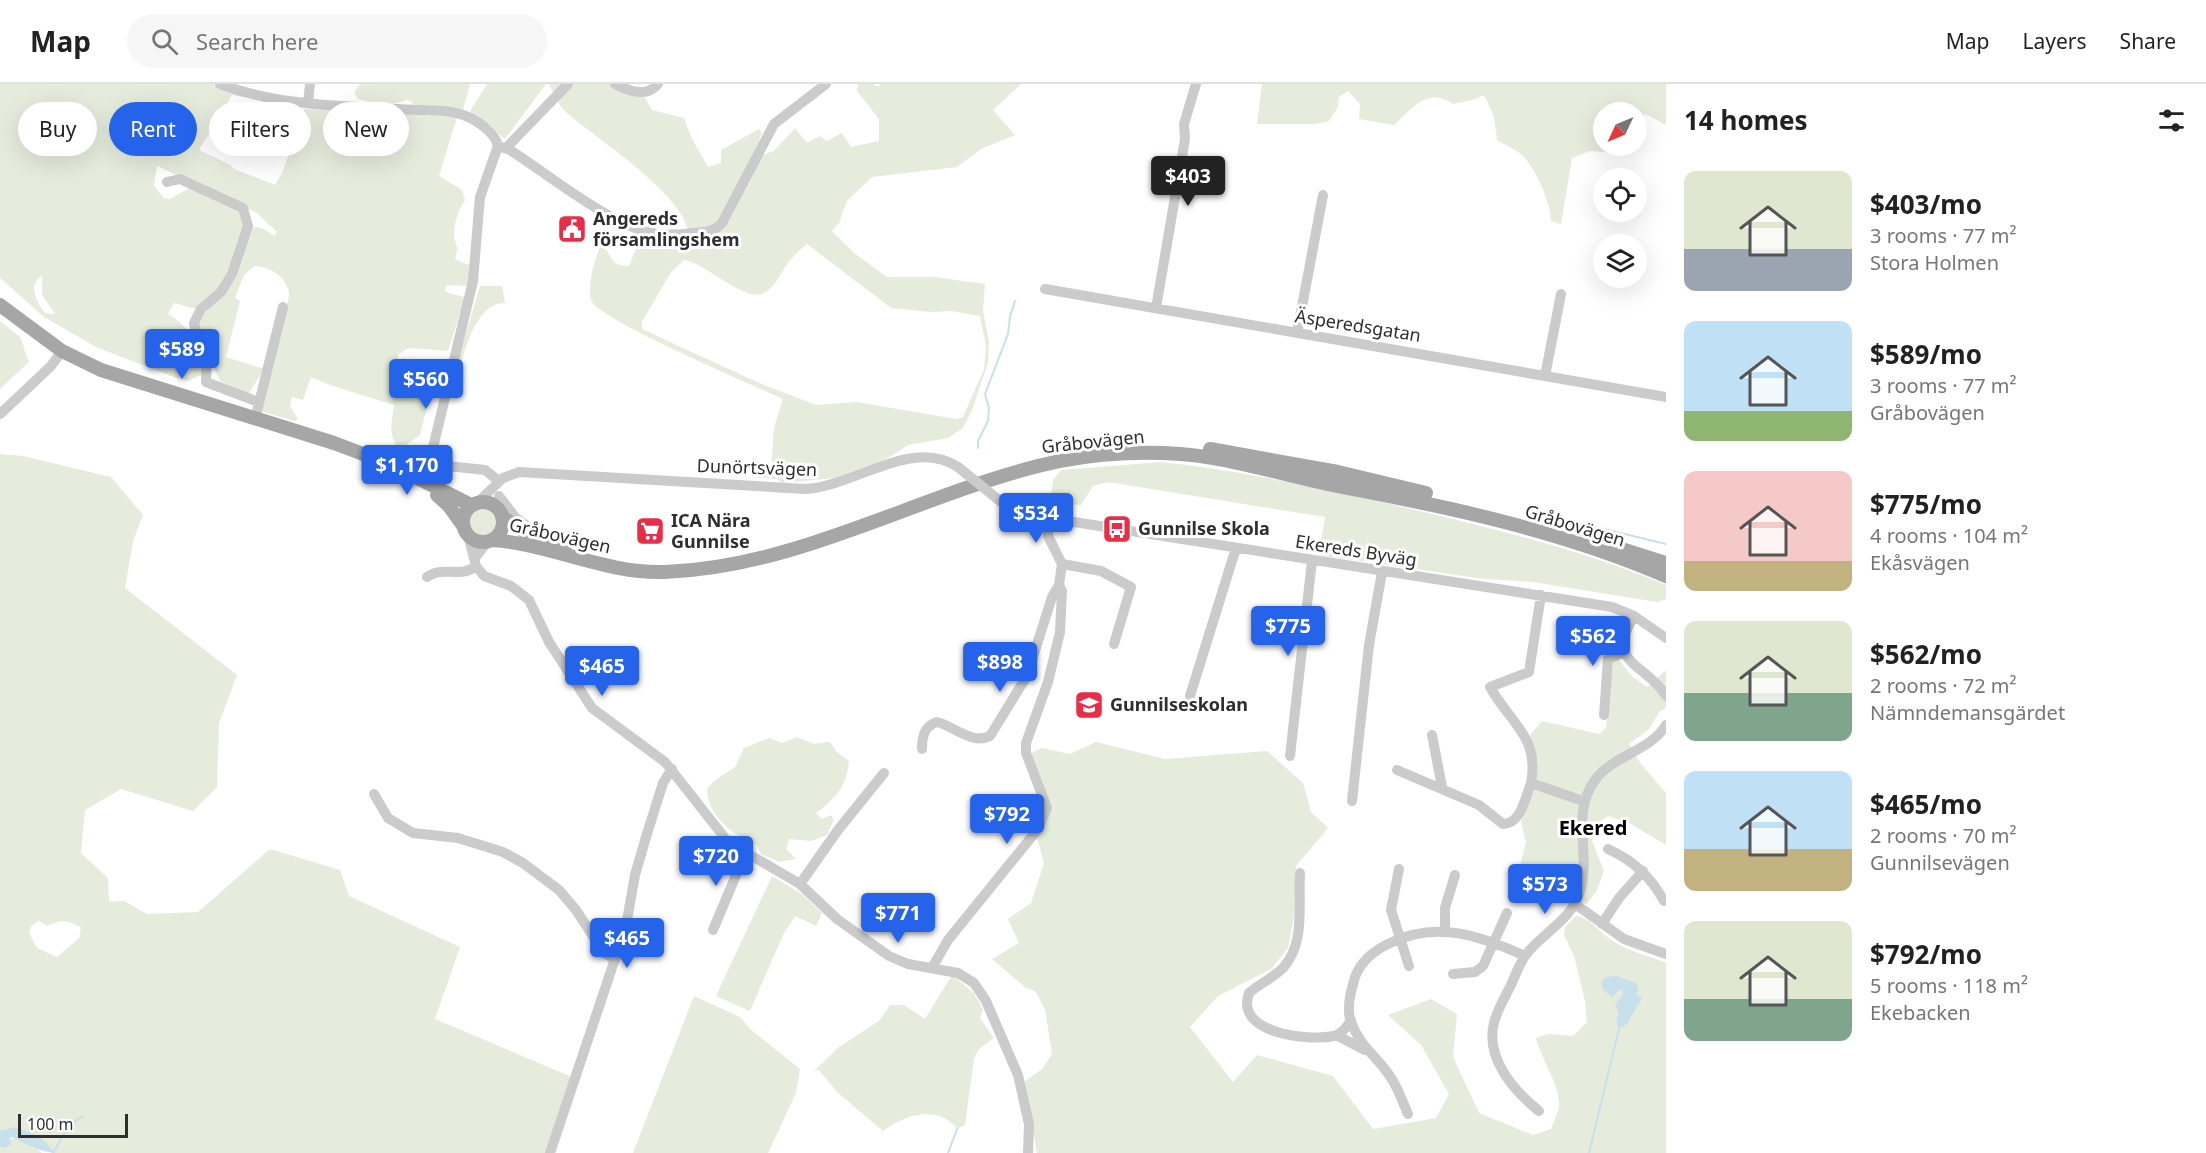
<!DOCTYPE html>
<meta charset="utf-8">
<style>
:root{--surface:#fff;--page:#f6f6f6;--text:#222;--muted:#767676;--line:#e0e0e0;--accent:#2563eb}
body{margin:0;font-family:"Noto Sans",sans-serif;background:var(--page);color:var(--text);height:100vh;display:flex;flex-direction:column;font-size:22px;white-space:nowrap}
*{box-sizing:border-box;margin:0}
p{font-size:20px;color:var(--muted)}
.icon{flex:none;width:33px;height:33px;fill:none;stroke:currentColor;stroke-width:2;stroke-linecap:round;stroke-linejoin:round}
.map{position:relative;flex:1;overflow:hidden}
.drawer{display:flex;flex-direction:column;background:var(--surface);width:540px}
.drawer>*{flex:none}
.hud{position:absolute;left:18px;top:18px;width:570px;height:54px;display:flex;gap:12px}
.needle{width:39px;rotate:226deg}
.tools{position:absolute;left:1593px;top:18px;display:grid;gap:12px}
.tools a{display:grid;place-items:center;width:54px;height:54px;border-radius:50%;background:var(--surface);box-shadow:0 6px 24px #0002;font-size:30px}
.scale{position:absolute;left:18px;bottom:15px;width:110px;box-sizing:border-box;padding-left:6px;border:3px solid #2e2e2e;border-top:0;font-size:16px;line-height:21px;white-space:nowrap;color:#2e2e2e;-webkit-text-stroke:4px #fff;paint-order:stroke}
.price{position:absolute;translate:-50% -51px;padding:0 14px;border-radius:6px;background:var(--accent);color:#fff;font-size:20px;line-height:39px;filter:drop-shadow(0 2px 3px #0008)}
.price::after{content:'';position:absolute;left:50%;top:36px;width:18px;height:14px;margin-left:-9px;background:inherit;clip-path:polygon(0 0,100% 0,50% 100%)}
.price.current{background:#222;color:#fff}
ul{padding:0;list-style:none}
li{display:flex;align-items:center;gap:18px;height:150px;padding:0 18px}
li span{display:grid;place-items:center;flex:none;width:168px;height:120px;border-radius:12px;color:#555}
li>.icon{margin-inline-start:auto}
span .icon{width:72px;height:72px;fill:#fffc;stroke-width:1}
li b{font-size:26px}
h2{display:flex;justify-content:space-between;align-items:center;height:72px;padding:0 18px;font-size:26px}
.pill{padding:0 21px;border-radius:27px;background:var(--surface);box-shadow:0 6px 24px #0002;font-size:21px;line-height:54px}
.pill.current{background:var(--accent);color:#fff}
header{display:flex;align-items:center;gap:36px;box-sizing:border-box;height:84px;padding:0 30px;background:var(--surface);border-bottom:2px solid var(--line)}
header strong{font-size:28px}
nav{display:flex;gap:33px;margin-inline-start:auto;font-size:21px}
.search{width:420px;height:54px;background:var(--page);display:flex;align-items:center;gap:15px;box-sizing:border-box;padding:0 21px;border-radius:33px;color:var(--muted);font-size:22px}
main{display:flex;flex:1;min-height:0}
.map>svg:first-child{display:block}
.green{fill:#e5ecdc;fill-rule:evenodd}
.water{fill:#c7e0ec}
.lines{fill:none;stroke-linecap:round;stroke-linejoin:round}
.stream{stroke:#c7e0ec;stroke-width:2}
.minor{stroke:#cbcbcb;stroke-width:10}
.major{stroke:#a6a6a6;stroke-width:14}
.minor-bridge{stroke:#cbcbcb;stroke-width:10}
.labels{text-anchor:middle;stroke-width:6;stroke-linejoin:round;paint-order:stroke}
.poi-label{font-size:18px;font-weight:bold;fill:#2e2e2e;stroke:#fff;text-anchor:start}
.street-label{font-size:18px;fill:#2e2e2e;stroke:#fff}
.neighbourhood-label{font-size:20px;font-weight:bold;fill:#000;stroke:#fff}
</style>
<header>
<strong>Map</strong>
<div class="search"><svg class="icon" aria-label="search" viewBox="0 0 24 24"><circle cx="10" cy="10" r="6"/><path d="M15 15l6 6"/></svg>Search here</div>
<nav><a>Map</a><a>Layers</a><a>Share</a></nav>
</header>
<main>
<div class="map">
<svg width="1666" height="1069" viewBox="0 0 1666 1069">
<rect width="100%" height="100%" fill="#fff"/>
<path class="green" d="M0 0H212L265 17 232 11 199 66 231 81 234 85 275 101 283 87 304 25 457 33 439 92 462 106 465 116C457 128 449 151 458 164L455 175 471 182 468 202 446 201 445 208 464 213V217L448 267 408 264 398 271 399 286 392 292C398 306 417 306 430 310L420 351 400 365C387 353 392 337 394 321L330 301 311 293 303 316 292 313 290 322 298 335 295 337 263 328 261 322C264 307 291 215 289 208 284 191 272 184 255 182L244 191 235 214 240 217 226 273 264 285 248 311 220 297 197 244 204 230 213 220 250 145C260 140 266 146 274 152L277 148 257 129 157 82 154 102 164 114 170 115 191 103 241 127 245 135C239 160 227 211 201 223 192 227 183 220 174 219L168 230C181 237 200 257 203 272 204 278 202 285 201 291L188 297 174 293 96 263 44 233 0 194ZM42 192V211L55 230 45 229C37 219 27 200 42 192Z
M360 0H470L463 26 414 22 411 17C404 15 403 18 397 19 385 22 370 18 358 15L354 9Z
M487 0H546L505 55 470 27Z
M549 0H624L639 4 652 26 684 34 691 53 708 83 721 79V66L759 45 762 49 756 64 764 71 775 66 795 44 807 59 820 52 827 57 842 49 851 63 879 57V35L857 7 858 0H873L878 3 880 0H1021L993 26 1015 51 981 65 957 83 872 93 847 117 839 139 832 147 854 169 887 193H935L985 200 983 227 989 258 988 279 972 326 963 344 948 354 908 361 888 374 835 394 782 399 777 395 747 393H762L771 385 774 344 783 315C756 302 596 235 591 216 587 199 595 177 600 162 615 169 606 181 629 182L640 155 667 159 689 156C692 113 595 55 565 27 559 22 553 8 549 0ZM807 160 891 224 931 228 952 227 980 232 986 262 984 285 963 333 956 335 857 318 816 321 759 299 642 245V238L671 188 684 176C705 178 744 219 764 209 775 203 780 190 787 180 792 173 800 166 807 160Z
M1262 0H1666V41L1645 30 1637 36 1636 28H1604V62H1611L1605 68 1590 67 1572 74 1561 140 1551 137C1551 119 1535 83 1521 70 1515 65 1504 61 1497 56L1494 32 1484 11 1472 16 1453 20C1426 3 1414 23 1394 41L1359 35 1360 20 1348 7 1339 13 1338 23 1329 37 1315 40H1257Z
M480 202H502L505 219C476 218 464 268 459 289L455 287Z
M0 237 20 253 29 278 0 305Z
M0 370 23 372 111 393 143 431 133 457 125 504 237 591 219 639 217 703 193 727 121 705 85 726 81 769 108 794 109 818 124 817 147 830 198 828 270 765 340 786 349 812 460 863 435 935 572 993 546 1069H56C40 1055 21 1039 0 1046ZM39 837 47 842C60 834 68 837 81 843L79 854 57 873 37 864 29 849 31 842Z
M1161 378C1239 386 1314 403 1390 420 1483 442 1577 464 1666 501V515L1657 518 1533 498 1484 495 1319 471 1325 433 1108 398 1093 402 1081 421 1067 420 1051 412 1053 396 1061 386Z
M468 437a15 15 0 1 1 30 0a15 15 0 1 1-30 0Z
M1617 574 1633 593 1647 603 1666 586V624L1659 628 1649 645 1629 660 1641 680 1666 709V761L1631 740 1608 732 1601 737 1592 757 1604 787 1597 806 1587 820 1562 814H1548L1520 798 1519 785 1526 758 1521 738 1537 693 1538 677 1530 651 1542 637 1599 650 1606 644 1612 579Z
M797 653 813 660 830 658 837 668 849 677C847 702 835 715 816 729L822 735 831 731 834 735 827 751 811 757 789 755 786 765 796 775 780 778 761 770 757 761C733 751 708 733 707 705L714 697 735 683 744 664 769 654 782 659Z
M1096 658 1165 675 1267 667 1303 699 1311 728 1328 744 1296 782 1295 828 1288 864 1271 885 1218 912 1190 943 1233 998 1257 971 1333 992 1373 1045 1436 1034 1449 1010 1421 961 1388 931 1431 915 1457 930 1453 973 1479 1029 1533 1051 1551 1045C1554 1037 1560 1026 1559 1018 1558 998 1541 975 1536 954L1548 950 1573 952 1587 938 1585 917 1574 872 1564 851 1565 843 1576 832C1589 833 1596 844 1606 852 1624 867 1645 870 1666 879V1069H1037L1024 998 1042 985 1052 970 1045 925 1035 907 1026 904 992 875 1019 859 1008 835 1031 819 1044 779 1037 754 1049 726 1031 669 1042 664 1070 670Z
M772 792 802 810 822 829 816 842 795 832 783 851 750 927 716 912Z
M952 891 974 909 983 926 980 934 994 954 979 965 974 974 965 1041 957 1045C939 1020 903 1031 883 1047L837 1008 819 986 814 987 839 963 879 937 890 921H904L925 935Z
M694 912 740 933 751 946 800 985 796 1009 768 1069H633Z
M13 1053 31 1060 42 1069H0V1063L4 1064Z"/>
<path class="water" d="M1617 892 1636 899 1639 905 1636 910 1642 914 1627 940 1619 945 1616 934 1619 930 1615 921 1623 910 1621 905 1612 913 1603 905 1601 898 1605 893Z
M16 1043 39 1052 56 1069C43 1069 23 1059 13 1053L10 1054 11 1061 4 1064 0 1063V1046Z"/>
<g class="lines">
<path class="stream" d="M978 364V357L988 337 989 324 985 310 1008 250 1010 232 1015 217
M1539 429 1666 460
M53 1069 69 1041 83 1032
M948 1069 957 1045
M1589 1069 1619 945"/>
<path class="minor" d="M220 0C276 21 338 22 397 25 419 27 445 24 466 32 477 36 496 50 498 62
M615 0C629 7 647 14 658 0
M308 19 310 0
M498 62 510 66C546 89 608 139 648 148 663 152 678 151 693 149 705 148 714 148 722 139L774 40 826 0
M498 62 480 113 473 197 431 372 438 381 485 386 499 397
M256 63 269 14
M506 64 568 0
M167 98 180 95 243 124 248 142 232 190 221 208 201 225 194 239 198 256 207 268 206 298 258 318
M1045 205 1666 313
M1156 224 1185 55 1184 40 1196 0
M1297 249 1323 111
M1545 292 1561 210
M0 330 51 282 62 267
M255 335 283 223
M499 412 515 433 527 442
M1000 417 1014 427 1036 432 1612 523 1634 532 1666 554
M477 419 503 394 519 388 805 405C856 402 911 353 958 383
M468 451 476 482 484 492 511 502 529 516 549 558 592 624 665 678 728 758 800 800 837 835 889 872 908 880 958 889 974 899 986 917 1018 991 1029 1040 1028 1069
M475 474 488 457
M1062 480 1101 487 1131 503 1114 560
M427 493C443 481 460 495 476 482
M1634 532C1604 580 1646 579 1666 612
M1190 612 1236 464
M1604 631 1608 575 1625 568
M1432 651 1442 703
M922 665C922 653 924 642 937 638 954 642 972 661 990 652L1027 592 1052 513 1059 501 1062 480 1048 452 1050 433
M1290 672 1312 477
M1397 686 1479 721 1503 740C1521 740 1525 714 1531 699L1583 717
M1531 699C1540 653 1510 639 1490 603L1529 588 1541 511
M374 710 388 734 413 749 458 754 503 768 523 779 559 806 576 826 604 869 615 875
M1352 717 1369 561 1382 488
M1608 765C1634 777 1650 792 1664 817
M1399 785 1391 826 1409 882
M1300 789C1298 819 1306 859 1283 884 1273 894 1259 900 1249 909 1234 950 1309 957 1334 952 1342 950 1347 943 1351 936
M800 800 838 746 884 689
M1575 820 1624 855 1666 870
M1602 840 1619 814 1643 787
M713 846 745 770
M1445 847V824L1455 791
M932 884 948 856 1038 745 1047 724 1026 669V659L1048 598 1060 548 1062 507 1059 501
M1453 890 1475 888 1483 882 1507 829
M1336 951 1365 966
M1539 1027C1514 1007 1485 974 1494 939 1497 926 1505 913 1511 901 1515 892 1519 881 1525 872 1538 853 1564 840 1575 819 1597 780 1567 734 1595 696 1613 671 1651 667 1666 641
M1408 1030C1403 1019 1399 1007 1393 997 1380 974 1361 965 1351 938 1346 924 1351 907 1355 893 1361 877 1375 866 1390 859 1437 836 1481 852 1525 872
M550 1069 626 842 635 791 646 753 663 699 672 685"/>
<path class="major" d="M0 221 62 267 101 286 334 359 392 381 471 421
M1210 365 1338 388 1426 409
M437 411 449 422 464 443
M463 438a20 20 0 1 1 40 0a20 20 0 1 1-40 0Z
M502 433 524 447 566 461
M492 456C551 460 605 490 665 488 797 483 912 414 1038 382 1093 368 1157 365 1213 374 1255 381 1296 394 1338 402 1449 423 1562 447 1666 492
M1612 462 1666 479"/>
<path class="minor-bridge" d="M958 383 1000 417"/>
</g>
<defs>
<g id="civic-square" transform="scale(1.5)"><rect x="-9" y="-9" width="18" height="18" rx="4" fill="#e92d47" stroke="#fff"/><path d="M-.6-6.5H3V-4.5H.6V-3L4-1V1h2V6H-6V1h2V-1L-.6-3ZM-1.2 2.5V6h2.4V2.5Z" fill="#fff"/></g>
<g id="bus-square" transform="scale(1.5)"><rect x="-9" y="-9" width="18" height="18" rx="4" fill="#e92d47" stroke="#fff"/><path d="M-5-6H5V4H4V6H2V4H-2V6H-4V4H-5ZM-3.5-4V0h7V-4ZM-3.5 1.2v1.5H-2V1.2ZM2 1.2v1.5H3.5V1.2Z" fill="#fff"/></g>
<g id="supermarket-square" transform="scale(1.5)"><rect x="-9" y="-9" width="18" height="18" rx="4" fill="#e92d47" stroke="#fff"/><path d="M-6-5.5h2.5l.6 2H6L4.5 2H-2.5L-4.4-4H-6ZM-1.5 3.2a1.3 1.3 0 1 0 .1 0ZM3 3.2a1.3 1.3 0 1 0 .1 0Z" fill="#fff"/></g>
<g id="school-square" transform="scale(1.5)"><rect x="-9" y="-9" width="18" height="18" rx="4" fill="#e92d47" stroke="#fff"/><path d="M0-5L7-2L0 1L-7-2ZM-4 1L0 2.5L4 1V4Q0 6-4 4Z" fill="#fff"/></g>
</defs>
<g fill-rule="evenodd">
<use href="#civic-square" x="572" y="145"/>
<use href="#bus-square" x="1117" y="445"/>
<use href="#supermarket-square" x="650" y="447"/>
<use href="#school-square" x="1089" y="621"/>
</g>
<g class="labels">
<g class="poi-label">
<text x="593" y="141">Angereds<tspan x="593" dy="21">församlingshem</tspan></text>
<text x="671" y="443">ICA Nära<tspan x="671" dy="21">Gunnilse</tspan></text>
<text x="1138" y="451">Gunnilse Skola</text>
<text x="1110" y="627">Gunnilseskolan</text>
</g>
<g class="street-label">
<text transform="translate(1358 242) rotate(9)" y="6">Äsperedsgatan</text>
<text transform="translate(1093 358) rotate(-6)" y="6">Gråbovägen</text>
<text transform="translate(757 384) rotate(2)" y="6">Dunörtsvägen</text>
<text transform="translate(1575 442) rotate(17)" y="6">Gråbovägen</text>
<text transform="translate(560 452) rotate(13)" y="6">Gråbovägen</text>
<text transform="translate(1356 467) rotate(9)" y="6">Ekereds Byväg</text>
</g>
<g class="neighbourhood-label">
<text x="1593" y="751">Ekered</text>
</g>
</g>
</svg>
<div class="tools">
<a><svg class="needle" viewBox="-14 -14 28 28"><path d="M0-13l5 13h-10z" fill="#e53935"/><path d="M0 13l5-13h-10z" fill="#767676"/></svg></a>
<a><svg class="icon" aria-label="locate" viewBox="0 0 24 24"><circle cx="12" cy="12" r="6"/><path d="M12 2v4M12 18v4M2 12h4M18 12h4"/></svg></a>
<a><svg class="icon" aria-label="layers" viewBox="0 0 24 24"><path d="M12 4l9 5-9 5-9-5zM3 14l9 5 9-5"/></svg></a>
</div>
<div class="scale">100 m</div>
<b class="price current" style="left:1188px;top:123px">$403</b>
<b class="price" style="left:182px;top:296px">$589</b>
<b class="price" style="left:426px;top:326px">$560</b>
<b class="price" style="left:407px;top:412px">$1,170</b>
<b class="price" style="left:1036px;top:460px">$534</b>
<b class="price" style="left:1288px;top:573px">$775</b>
<b class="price" style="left:1593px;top:583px">$562</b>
<b class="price" style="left:1000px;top:609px">$898</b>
<b class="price" style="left:602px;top:613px">$465</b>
<b class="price" style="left:1007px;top:761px">$792</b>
<b class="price" style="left:716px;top:803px">$720</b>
<b class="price" style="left:1545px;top:831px">$573</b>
<b class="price" style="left:898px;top:860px">$771</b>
<b class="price" style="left:627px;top:885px">$465</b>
<div class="hud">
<a class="pill">Buy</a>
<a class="pill current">Rent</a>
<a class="pill">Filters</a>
<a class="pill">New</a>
</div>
</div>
<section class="drawer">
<h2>14 homes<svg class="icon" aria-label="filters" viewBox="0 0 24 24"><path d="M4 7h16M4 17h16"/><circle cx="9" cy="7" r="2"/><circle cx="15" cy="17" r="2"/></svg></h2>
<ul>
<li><span style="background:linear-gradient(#dfe7d0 65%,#9aa5b1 0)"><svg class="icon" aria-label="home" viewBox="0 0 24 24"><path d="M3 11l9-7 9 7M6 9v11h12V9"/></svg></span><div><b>$403/mo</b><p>3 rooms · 77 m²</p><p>Stora Holmen</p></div></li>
<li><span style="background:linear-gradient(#bfe0f5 75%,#8fb573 0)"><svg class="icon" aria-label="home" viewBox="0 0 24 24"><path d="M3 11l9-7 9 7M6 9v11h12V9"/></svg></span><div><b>$589/mo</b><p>3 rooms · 77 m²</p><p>Gråbovägen</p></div></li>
<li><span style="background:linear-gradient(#f6c9c9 75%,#c2b280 0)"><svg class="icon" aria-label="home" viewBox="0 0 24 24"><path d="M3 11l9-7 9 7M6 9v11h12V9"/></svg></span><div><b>$775/mo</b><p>4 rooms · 104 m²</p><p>Ekåsvägen</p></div></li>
<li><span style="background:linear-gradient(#dfe7d0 60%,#7fa58c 0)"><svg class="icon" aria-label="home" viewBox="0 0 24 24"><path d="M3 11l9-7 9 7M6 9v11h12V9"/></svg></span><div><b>$562/mo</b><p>2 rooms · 72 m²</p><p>Nämndemansgärdet</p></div></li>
<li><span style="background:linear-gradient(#bfe0f5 65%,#c2b280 0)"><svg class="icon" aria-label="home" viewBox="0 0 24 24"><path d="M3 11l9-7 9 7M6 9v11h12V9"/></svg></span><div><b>$465/mo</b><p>2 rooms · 70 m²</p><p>Gunnilsevägen</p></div></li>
<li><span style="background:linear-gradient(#dfe7d0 65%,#7fa58c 0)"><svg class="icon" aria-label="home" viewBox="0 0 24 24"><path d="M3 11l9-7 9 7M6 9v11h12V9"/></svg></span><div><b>$792/mo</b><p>5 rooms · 118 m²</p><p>Ekebacken</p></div></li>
</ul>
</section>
</main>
